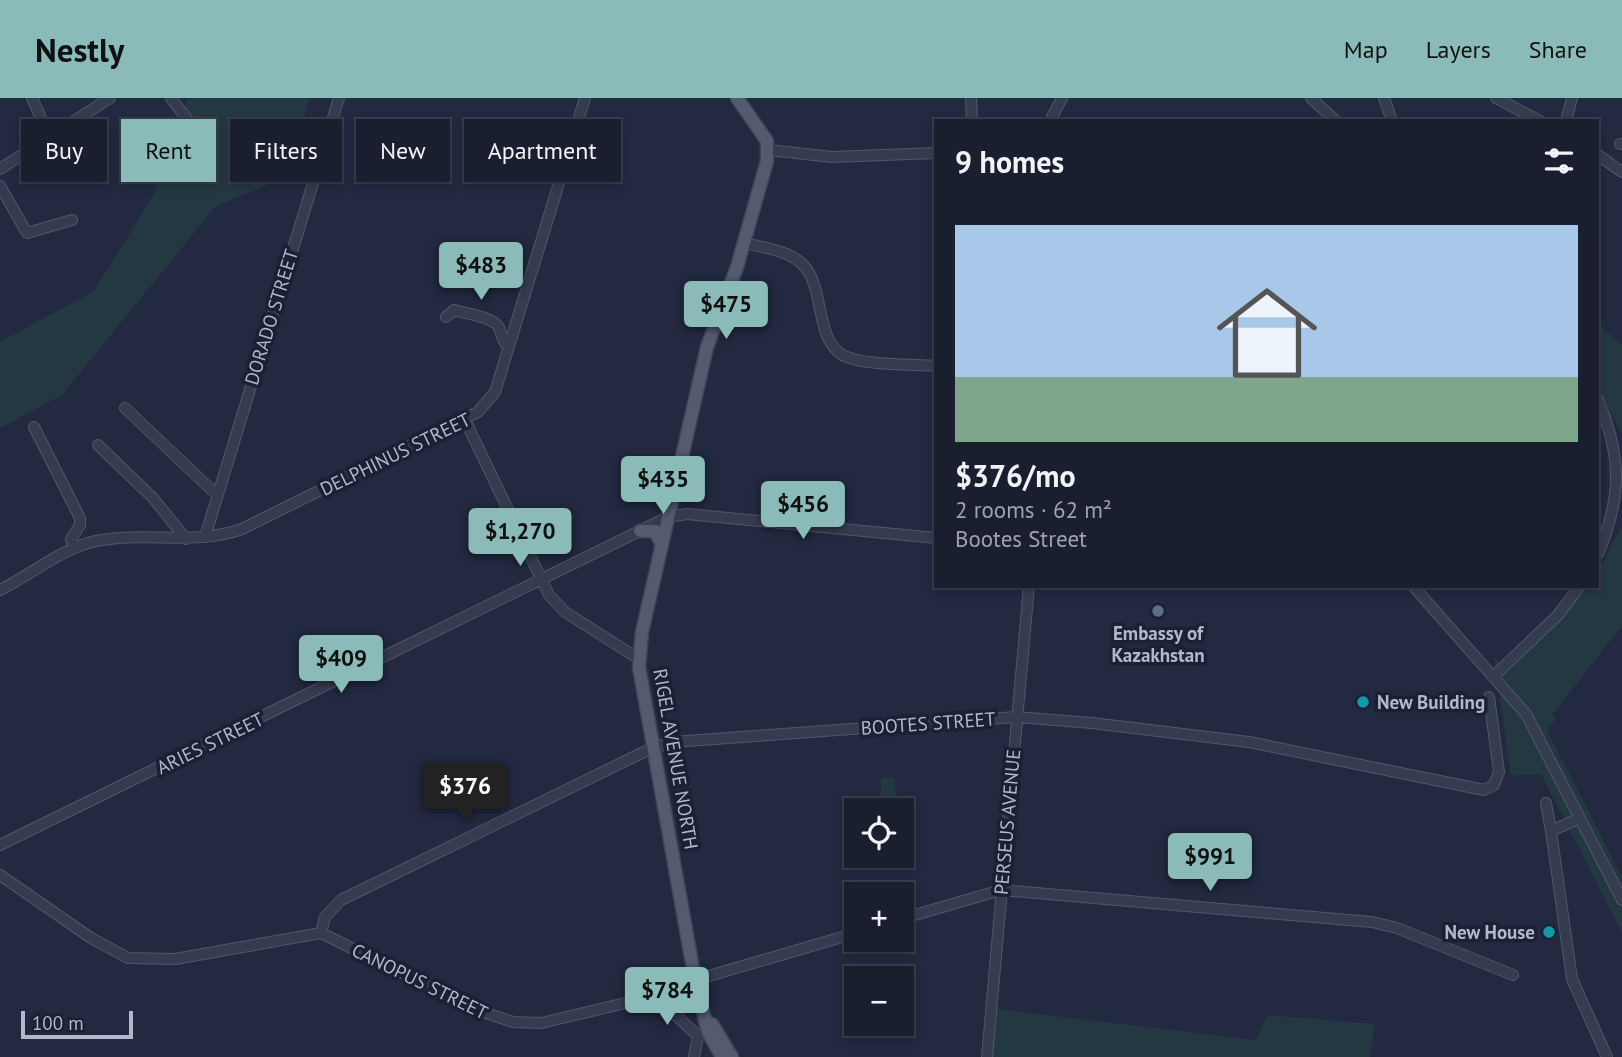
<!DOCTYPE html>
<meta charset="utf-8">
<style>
:root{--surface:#1a1f30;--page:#232738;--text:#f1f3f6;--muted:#9fa2ab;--line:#383d4c;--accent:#8bbbb9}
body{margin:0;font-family:"PT Sans",sans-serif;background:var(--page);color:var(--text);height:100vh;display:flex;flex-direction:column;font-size:26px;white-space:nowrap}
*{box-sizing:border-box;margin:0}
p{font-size:23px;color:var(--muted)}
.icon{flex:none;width:38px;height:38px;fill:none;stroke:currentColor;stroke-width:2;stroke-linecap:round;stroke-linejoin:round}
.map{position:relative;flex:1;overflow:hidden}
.sheet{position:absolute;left:934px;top:21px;width:665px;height:469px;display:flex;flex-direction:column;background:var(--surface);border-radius:0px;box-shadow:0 4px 10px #0003,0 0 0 2px var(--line)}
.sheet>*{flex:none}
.top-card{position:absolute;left:21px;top:21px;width:665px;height:63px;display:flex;gap:14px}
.buttons{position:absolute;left:844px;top:700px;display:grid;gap:14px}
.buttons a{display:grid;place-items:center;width:70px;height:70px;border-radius:0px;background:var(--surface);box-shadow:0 4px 10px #0003,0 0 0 2px var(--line);font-size:35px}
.scale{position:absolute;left:21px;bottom:18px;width:112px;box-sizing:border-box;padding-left:7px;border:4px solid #b2b7cb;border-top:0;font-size:19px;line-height:24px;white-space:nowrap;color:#b2b7cb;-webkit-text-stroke:5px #1b2135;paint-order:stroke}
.price{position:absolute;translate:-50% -60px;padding:0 16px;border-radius:7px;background:var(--accent);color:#111;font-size:23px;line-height:46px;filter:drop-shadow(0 2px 4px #0008)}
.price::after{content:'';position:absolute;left:50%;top:42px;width:21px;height:16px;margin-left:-10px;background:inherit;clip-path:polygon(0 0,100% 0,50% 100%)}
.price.on{background:#222;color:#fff}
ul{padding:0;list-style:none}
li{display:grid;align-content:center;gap:14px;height:371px;padding:0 21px}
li+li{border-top:2px solid var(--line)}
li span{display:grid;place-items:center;height:217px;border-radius:0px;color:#555}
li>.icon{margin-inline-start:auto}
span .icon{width:126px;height:126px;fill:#fffc;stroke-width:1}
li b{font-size:30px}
h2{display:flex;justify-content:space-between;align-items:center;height:84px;padding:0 21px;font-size:30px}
.pill{padding:0 24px;border-radius:0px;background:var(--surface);box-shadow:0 4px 10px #0003,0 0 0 2px var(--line);font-size:24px;line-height:63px}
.pill.on{background:var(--accent);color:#111}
header{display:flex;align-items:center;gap:42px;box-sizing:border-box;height:98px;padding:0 35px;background:var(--accent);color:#111}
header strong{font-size:33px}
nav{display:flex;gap:38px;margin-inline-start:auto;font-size:24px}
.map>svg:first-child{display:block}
.green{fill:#243841}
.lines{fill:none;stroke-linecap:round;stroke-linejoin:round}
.minor-casing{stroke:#51576b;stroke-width:12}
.major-casing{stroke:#3f4559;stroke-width:15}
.minor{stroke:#363c50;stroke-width:10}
.major{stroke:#545a70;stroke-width:12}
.service-dot{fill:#5c6f8a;stroke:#1b2135;stroke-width:2.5}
.culture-dot{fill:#0f9aa8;stroke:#1b2135;stroke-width:2.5}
.labels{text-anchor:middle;stroke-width:7;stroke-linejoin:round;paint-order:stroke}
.street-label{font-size:19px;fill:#b2b7cb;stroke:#1b2135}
.poi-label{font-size:19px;font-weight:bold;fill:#b2b7cb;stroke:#1b2135}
</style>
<header>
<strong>Nestly</strong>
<nav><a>Map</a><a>Layers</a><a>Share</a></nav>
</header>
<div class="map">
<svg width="1622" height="959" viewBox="0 0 1622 959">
<rect width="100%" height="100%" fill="#222940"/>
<path class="green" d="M188 0H309L290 78 216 108 62 297 0 330V244L94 193 154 96Z
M1598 226 1622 247V337L1598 287Z
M1622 428V528L1552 617 1556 621 1547 632 1622 779V835L1541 676 1511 678 1494 558 1507 575 1590 488H1598V473Z
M895 679 896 711H881V680Z
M996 911 1256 942 1267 917 1375 926 1370 959H993Z"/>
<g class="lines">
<g class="minor-casing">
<path id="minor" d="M32 0 49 38
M971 0 972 23
M1311 0 1336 23
M1384 0 1392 23
M1496 0 1540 23
M1050 23 1062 0
M1566 23 1572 0
M1620 46H1622
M769 52 832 59 936 55
M1598 57 1622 74
M138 65 153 76 161 75 190 30 191 26 171 0
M0 71 110 0
M0 88 27 135 72 122
M744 145C761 149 786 152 800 164 826 185 813 236 841 256 859 268 913 266 936 268
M446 219 454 212C466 216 490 218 498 228 503 235 500 242 508 248
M1598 301C1622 359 1622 399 1598 456
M125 310 217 397
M465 322 549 497 565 514 639 561
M34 329 80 420V427L71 441 74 450
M98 347 153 400 186 441
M205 439 339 0
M1413 488 1526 616 1622 802
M0 492C31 477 62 450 96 443 145 433 195 448 242 431L478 314 495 294 585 0
M1494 578 1558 517 1580 488
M1546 705 1551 733
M1580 720 1551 733 1572 881 1607 959
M0 747 668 419 687 416 936 440
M0 777 91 840 128 860 175 861 321 835 480 913 513 924 541 925 655 898 695 882 856 835
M901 821 1001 792 1372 824 1397 830 1513 877
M321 835 325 819 341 802 652 650 673 644 1016 619 1092 625 1249 644 1484 692 1494 687 1499 674 1489 599
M655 898 698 938 694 959
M987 959 1029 488"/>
</g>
<g class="major-casing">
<path id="major" d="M640 433H655L662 447
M712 926 732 959
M722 959 708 934 695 882 639 569 642 534 707 249 737 169 767 63V43L737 0"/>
</g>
<use href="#minor" class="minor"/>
<use href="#major" class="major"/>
</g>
<circle class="service-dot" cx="1158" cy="513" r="7"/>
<g class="culture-dot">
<circle cx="1363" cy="604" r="7"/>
<circle cx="1549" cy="834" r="7"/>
</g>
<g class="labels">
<g class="street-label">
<text transform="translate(271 219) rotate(-73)" y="7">DORADO STREET</text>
<text transform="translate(395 356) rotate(-26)" y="7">DELPHINUS STREET</text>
<text transform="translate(928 625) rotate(-4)" y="7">BOOTES STREET</text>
<text transform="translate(210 645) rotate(-26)" y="7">ARIES STREET</text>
<text transform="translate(676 661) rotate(80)" y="7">RIGEL AVENUE NORTH</text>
<text transform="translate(1007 724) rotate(-85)" y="7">PERSEUS AVENUE</text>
<text transform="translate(420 883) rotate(26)" y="7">CANOPUS STREET</text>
</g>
<g class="poi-label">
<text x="1158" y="542">Embassy of<tspan x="1158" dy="22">Kazakhstan</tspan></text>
<text x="1377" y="611" text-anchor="start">New Building</text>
<text x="1535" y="841" text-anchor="end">New House</text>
</g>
</g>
</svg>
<div class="buttons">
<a><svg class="icon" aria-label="locate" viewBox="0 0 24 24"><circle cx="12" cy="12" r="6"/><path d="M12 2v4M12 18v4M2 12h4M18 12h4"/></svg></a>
<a>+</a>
<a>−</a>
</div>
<div class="scale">100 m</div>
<b class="price" style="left:481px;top:204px">$483</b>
<b class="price" style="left:726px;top:243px">$475</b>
<b class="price" style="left:663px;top:418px">$435</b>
<b class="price" style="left:803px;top:443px">$456</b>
<b class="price" style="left:520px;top:470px">$1,270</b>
<b class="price" style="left:341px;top:597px">$409</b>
<b class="price on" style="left:465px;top:725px">$376</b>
<b class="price" style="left:1210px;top:795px">$991</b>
<b class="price" style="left:667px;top:929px">$784</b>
<div class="top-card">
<a class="pill">Buy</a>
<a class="pill on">Rent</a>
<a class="pill">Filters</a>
<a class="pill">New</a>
<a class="pill">Apartment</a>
</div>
<section class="sheet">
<h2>9 homes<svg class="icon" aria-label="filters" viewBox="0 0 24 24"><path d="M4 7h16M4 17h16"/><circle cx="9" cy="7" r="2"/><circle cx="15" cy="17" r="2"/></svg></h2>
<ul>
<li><span style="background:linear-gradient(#a9c7e8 70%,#7fa58c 0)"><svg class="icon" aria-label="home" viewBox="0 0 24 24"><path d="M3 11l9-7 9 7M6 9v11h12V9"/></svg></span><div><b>$376/mo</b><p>2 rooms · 62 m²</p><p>Bootes Street</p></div></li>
</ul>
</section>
</div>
